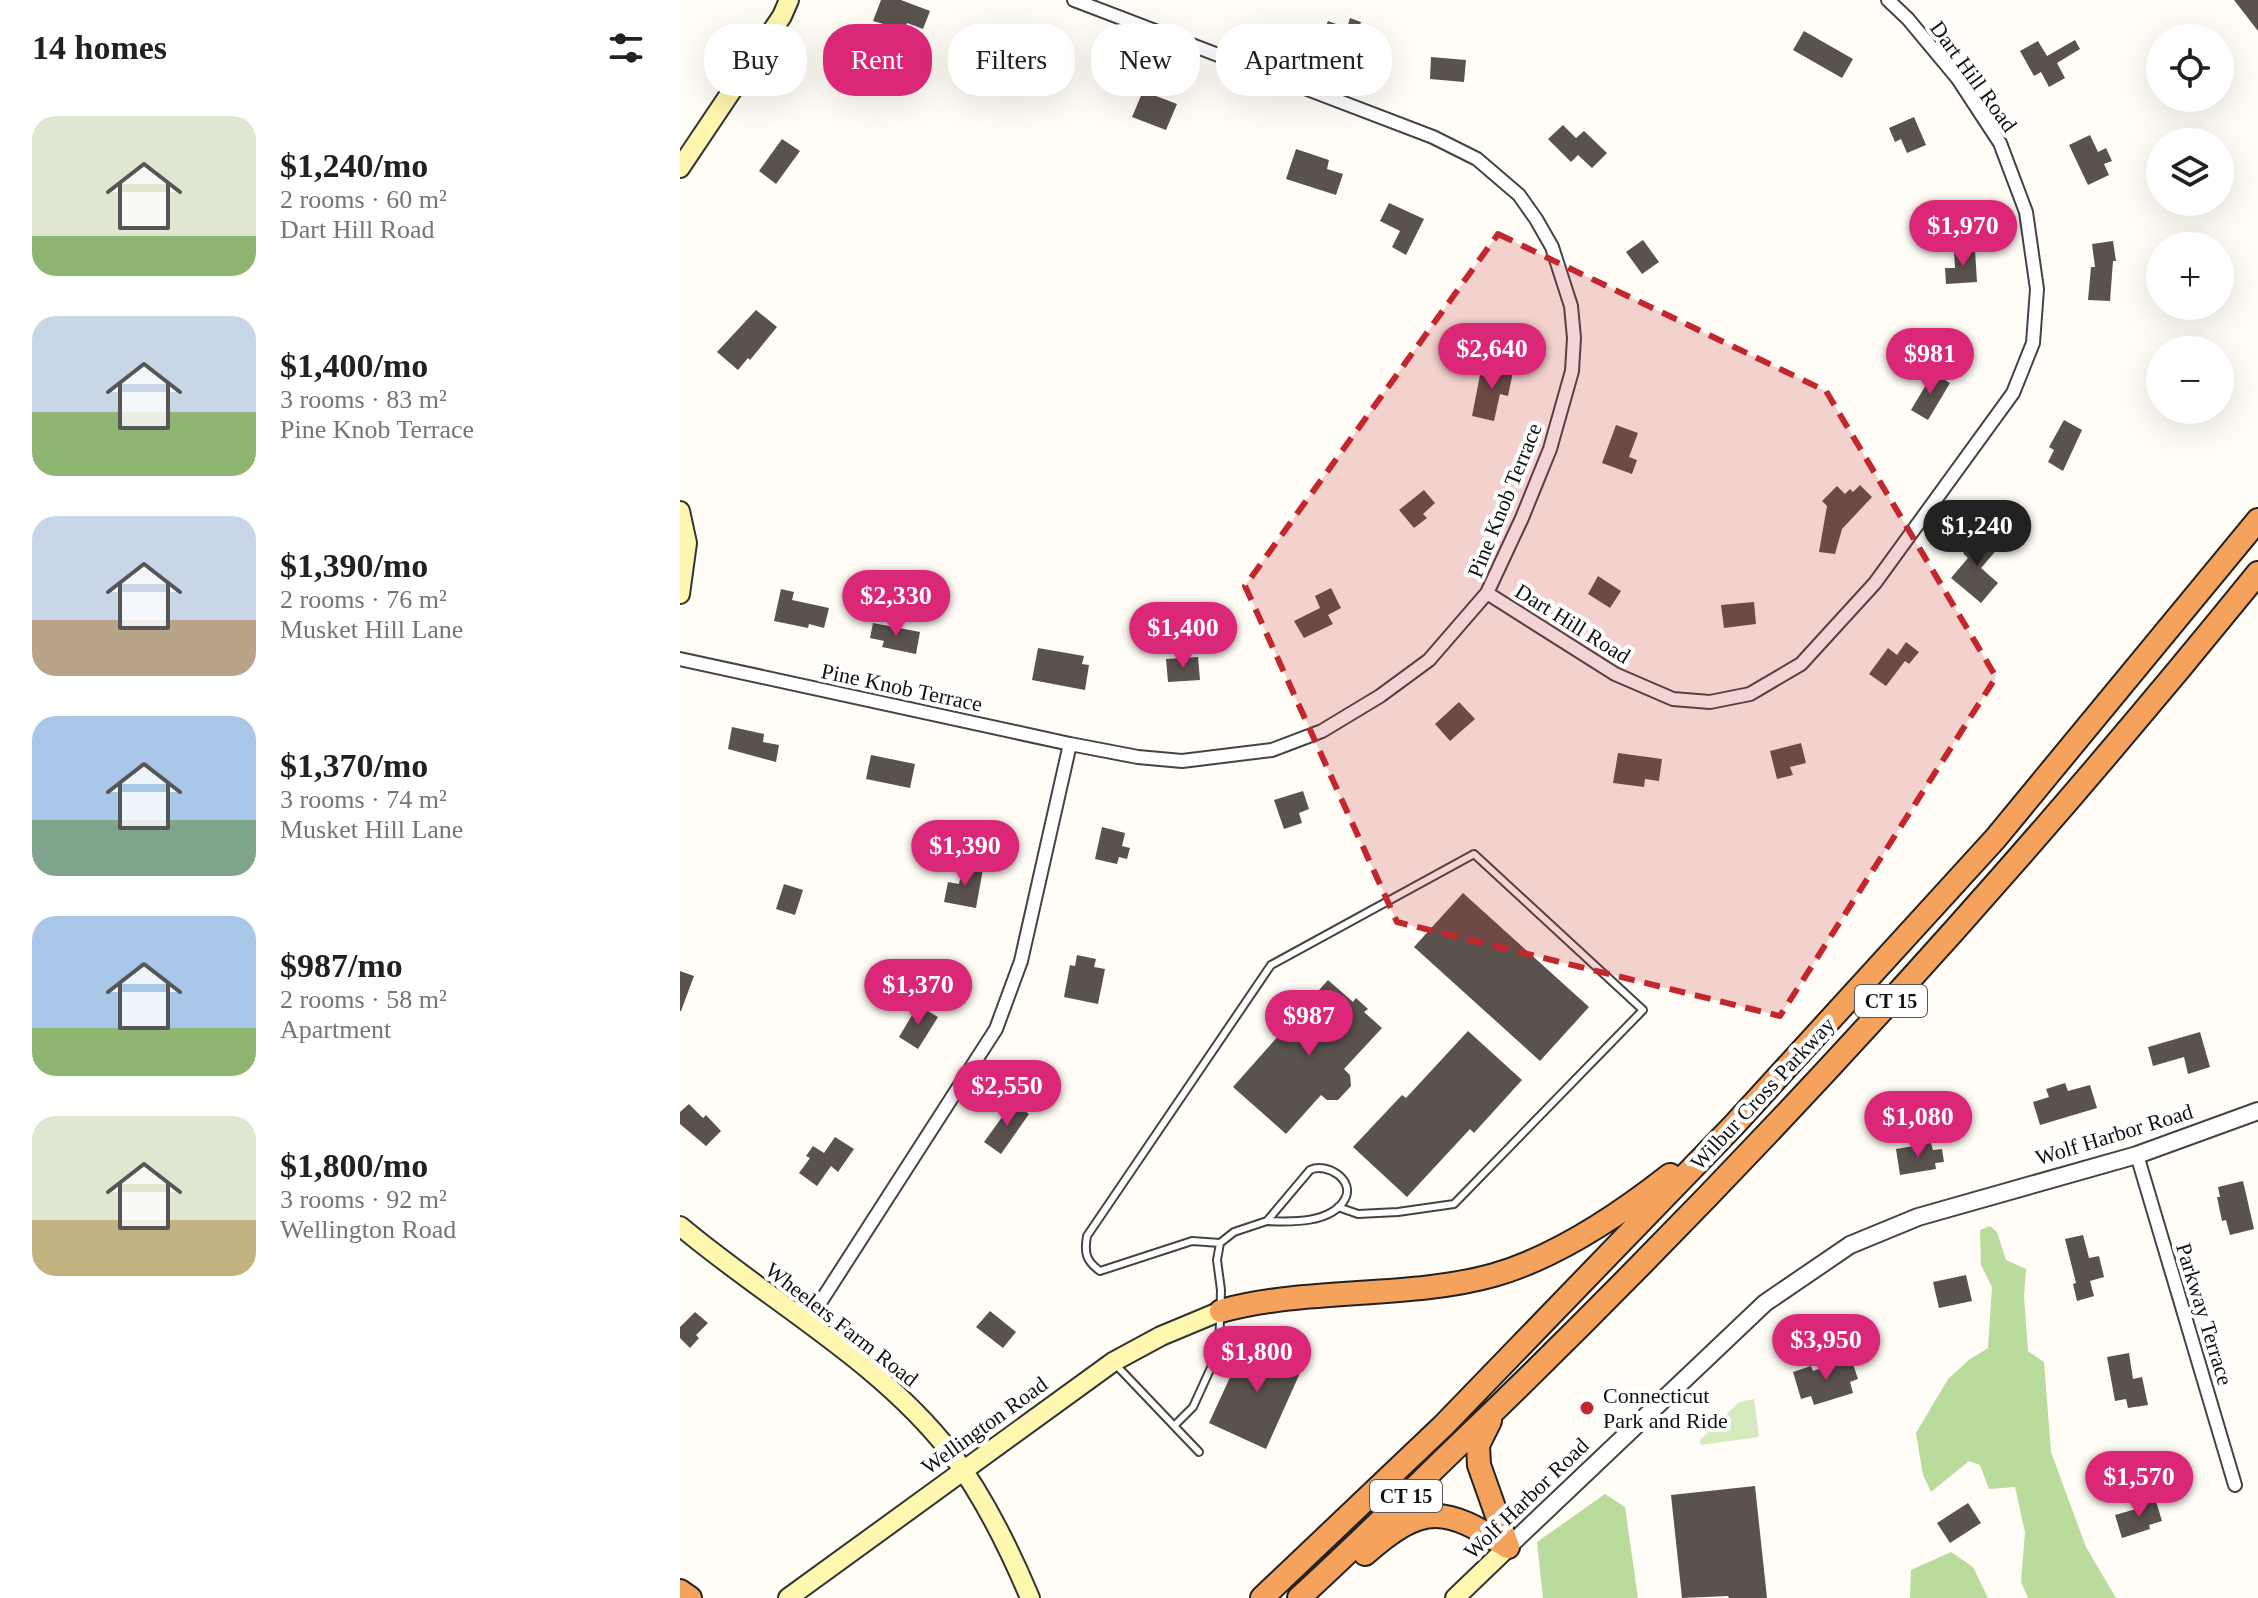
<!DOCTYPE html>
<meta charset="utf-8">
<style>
:root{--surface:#fff;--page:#f6f6f6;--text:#202124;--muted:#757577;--accent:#db2777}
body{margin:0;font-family:"Times New Roman",serif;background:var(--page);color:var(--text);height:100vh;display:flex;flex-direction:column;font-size:30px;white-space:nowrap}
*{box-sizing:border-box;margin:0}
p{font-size:26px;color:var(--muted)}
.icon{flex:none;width:44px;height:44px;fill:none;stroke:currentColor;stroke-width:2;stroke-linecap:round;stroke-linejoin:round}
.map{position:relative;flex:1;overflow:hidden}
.drawer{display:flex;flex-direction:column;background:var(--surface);width:680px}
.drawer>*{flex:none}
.banner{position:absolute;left:24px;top:24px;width:760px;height:72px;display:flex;gap:16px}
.fabs{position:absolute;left:1466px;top:24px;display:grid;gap:16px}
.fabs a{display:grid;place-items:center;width:88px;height:88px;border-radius:50%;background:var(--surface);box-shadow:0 8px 32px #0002;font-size:40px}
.price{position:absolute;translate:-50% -68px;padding:0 18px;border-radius:28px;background:var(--accent);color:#fff;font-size:26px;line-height:52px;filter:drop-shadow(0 2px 4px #0008)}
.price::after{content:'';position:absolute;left:50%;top:48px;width:24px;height:18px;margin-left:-12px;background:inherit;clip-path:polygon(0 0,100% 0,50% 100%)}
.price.selected{background:#222;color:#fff}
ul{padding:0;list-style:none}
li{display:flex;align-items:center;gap:24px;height:200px;padding:0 32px}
li span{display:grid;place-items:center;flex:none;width:224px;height:160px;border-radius:24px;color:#555}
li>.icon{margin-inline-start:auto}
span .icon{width:96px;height:96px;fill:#fffc;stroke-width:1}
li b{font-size:34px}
h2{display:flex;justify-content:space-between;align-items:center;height:96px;padding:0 32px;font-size:34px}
.chip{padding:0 28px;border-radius:32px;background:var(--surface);box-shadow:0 8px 32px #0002;font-size:28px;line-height:72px}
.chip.selected{background:var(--accent);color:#fff}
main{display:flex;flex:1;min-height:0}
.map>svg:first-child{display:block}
.green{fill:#d5ebbd}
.forest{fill:#b9dc9c}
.building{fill:#5a524d}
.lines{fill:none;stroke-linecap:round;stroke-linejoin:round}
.service-casing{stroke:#444;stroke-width:10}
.minor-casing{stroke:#444;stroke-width:16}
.tertiary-casing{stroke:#444;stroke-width:20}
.secondary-casing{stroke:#333;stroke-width:22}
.motorway-casing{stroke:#222;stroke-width:26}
.service{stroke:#fff;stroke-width:6}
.minor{stroke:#fff;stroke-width:12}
.tertiary{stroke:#fff;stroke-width:16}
.secondary{stroke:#fff6b0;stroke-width:18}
.motorway{stroke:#f5a25d;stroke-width:22}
.marked{fill:#c4262e;fill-opacity:0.2;stroke:#c4262e;stroke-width:6;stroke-dasharray:16 10;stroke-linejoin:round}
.poi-dot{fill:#c4262e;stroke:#fff;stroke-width:3}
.labels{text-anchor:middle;stroke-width:8;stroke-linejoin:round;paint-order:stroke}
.shield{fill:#fff;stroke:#585858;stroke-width:2}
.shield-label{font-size:20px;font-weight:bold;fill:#111}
.street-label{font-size:22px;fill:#111;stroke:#fff}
.poi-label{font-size:22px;fill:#111;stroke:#fff;text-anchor:start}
</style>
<main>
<section class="drawer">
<h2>14 homes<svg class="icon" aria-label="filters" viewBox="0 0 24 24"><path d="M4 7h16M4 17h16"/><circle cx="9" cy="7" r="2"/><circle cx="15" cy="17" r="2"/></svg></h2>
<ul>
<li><span style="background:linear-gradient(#dfe7d0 75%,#8fb573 0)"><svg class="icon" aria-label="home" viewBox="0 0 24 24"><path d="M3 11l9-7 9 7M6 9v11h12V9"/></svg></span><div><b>$1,240/mo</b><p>2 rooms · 60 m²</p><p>Dart Hill Road</p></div></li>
<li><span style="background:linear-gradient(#c9d6e8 60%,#8fb573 0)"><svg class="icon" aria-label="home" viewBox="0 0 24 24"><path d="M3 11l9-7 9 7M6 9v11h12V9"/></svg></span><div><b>$1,400/mo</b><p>3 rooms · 83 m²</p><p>Pine Knob Terrace</p></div></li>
<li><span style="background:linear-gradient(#c9d6e8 65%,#b9a48a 0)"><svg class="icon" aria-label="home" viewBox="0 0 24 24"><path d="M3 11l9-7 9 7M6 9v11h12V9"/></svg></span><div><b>$1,390/mo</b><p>2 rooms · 76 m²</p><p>Musket Hill Lane</p></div></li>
<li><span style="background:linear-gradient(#a9c7e8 65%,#7fa58c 0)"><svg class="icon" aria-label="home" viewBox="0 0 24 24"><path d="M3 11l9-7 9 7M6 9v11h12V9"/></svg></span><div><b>$1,370/mo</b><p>3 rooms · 74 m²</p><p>Musket Hill Lane</p></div></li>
<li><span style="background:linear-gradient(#a9c7e8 70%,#8fb573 0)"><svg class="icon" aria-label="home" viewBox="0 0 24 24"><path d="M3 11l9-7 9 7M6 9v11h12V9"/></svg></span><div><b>$987/mo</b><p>2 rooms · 58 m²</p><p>Apartment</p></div></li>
<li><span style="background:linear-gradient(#dfe7d0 65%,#c2b280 0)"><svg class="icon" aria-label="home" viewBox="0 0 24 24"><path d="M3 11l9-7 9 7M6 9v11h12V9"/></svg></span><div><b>$1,800/mo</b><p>3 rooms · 92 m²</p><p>Wellington Road</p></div></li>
</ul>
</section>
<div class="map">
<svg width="1578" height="1598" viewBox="0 0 1578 1598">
<rect width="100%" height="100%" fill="#fffdf5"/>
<path class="green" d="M1074 1399 1079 1437 1021 1445 1020 1440 1059 1402Z"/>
<path class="forest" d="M1310 1226 1317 1232 1326 1260 1346 1269 1344 1296 1348 1351 1364 1362 1371 1452 1406 1547 1436 1598H1348L1341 1582 1345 1532 1335 1487 1309 1489 1300 1465 1289 1461 1251 1492 1243 1475 1236 1433 1268 1379 1290 1359 1308 1348 1312 1287 1301 1265 1300 1230Z
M925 1494 945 1507 958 1598H863L857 1542Z
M1271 1552 1293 1567 1308 1598H1230L1231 1570Z"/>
<path class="building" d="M201 0H221L250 11 243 29 227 23 224 30 193 21Z
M1554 0H1578V31Z
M670 18 681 22 678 32 691 36 685 54 641 39 648 21 667 28Z
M1124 31 1173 59 1162 78 1113 50Z
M1395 40 1400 49 1377 63 1385 78 1369 87 1361 72 1354 76 1340 51 1358 41 1367 56Z
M344 43 376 54 370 73 337 62Z
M751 57 786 60 784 82 750 79Z
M463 91 497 104 486 130 452 117Z
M1234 117 1246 145 1227 153 1221 139 1215 142 1209 128Z
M883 125 896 138 904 131 927 153 912 168 898 155 891 162 868 139Z
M1410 135 1418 152 1426 148 1432 161 1424 164 1429 175 1408 185 1389 145Z
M102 139 120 151 96 184 79 171Z
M616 149 649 160 647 169 663 174 656 195 606 179Z
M709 203 744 219 726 255 712 247 720 231 700 221Z
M963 240 979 262 962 274 946 252Z
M1433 241 1436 261H1433L1430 301 1408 300 1411 267H1415L1412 244Z
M1295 250 1297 282 1266 284 1265 268H1275L1274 251Z
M76 310 97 327 70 360 68 358 58 370 37 352Z
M813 363 834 367 828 396 820 394 814 421 792 416 800 375 810 377Z
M1253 373 1270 383 1248 420 1231 410Z
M1384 420 1402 430 1383 471 1368 462 1374 450 1369 447Z
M936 425 958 433 949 457 957 460 952 474 922 463Z
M1180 485 1192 497 1162 529 1155 554 1139 552 1147 506 1142 501 1157 486 1165 494 1170 489 1173 492Z
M744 490 755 503 743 514 747 518 734 528 719 510Z
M1302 531 1320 546 1301 568 1318 583 1301 603 1271 578 1288 558 1283 553Z
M918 576 941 591 930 608 908 594Z
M651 588 661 608 648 615 653 624 624 638 614 621 640 608 635 596Z
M101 589 114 592 112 600 149 608 144 628 129 624 128 628 94 621Z
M1074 602 1076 624 1044 628 1041 605Z
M193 623 240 632 236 654 202 647 204 641 190 638Z
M1226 642 1239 652 1229 664 1225 661 1206 686 1189 674 1208 648 1217 655Z
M358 648 404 656 402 664 409 665 405 690 352 680Z
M518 657 520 680 488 682 486 659Z
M779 702 795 719 770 741 755 724Z
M52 727 84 734 83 742 99 745 96 762 48 749Z
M1121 743 1126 763 1110 767 1113 775 1097 779 1090 751Z
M938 753 982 759 979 781 965 779 964 787 933 783Z
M191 755 235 764 230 788 186 779Z
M623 791 629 809 619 813 622 823 604 829 594 800Z
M422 827 445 833 442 846 450 848 447 859 439 857 437 864 415 859Z
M283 865 303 869 296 908 264 902 268 882 279 884Z
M104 884 123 890 115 915 96 909Z
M783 893 909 1007 860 1061 734 947Z
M397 955 416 959 414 967 425 969 418 1004 384 997 390 965 395 966Z
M0 971 14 976 1 1011H0Z
M648 980 673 1002 676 998 688 1009 684 1012 702 1028 664 1069 670 1075 671 1086 658 1100H647L641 1095 606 1134 553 1087Z
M238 1005 258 1017 238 1049 219 1037Z
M788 1031 842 1080 794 1133 790 1129 727 1197 673 1147 722 1095 726 1098Z
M1520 1032 1530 1067 1508 1074 1504 1057 1473 1066 1468 1047Z
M1385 1083 1388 1091 1410 1085 1417 1108 1360 1125 1353 1102 1369 1097 1366 1089Z
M333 1102 349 1114 321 1154 304 1142Z
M9 1104 23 1118 26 1115 41 1131 26 1146 0 1124V1112Z
M155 1137 174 1149 158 1172 151 1166 137 1186 119 1173 130 1158 126 1156 133 1146 144 1153Z
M1251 1143 1253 1150 1262 1149 1264 1162 1255 1163 1256 1169 1220 1175 1216 1149Z
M1563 1181 1574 1229 1550 1235 1546 1220 1542 1221 1537 1197H1540L1538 1187Z
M1403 1235 1409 1258 1419 1256 1424 1277 1410 1281 1414 1296 1397 1301 1393 1284 1396 1283 1385 1239Z
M1286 1275 1292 1301 1259 1308 1253 1282Z
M310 1311 336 1332 323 1348 296 1327Z
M15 1312 28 1323 16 1335 19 1338 10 1348 0 1338V1327Z
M568 1338 624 1364 586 1449 529 1423Z
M1449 1353 1453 1379 1462 1377 1468 1405 1448 1408 1446 1399 1435 1401 1427 1357Z
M1171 1358 1178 1379 1170 1382 1173 1393 1134 1405 1131 1396 1121 1399 1113 1372 1131 1366 1133 1371Z
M1075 1486 1087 1598H1049L1048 1596 1002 1598 991 1495Z
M1475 1498 1482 1521 1469 1525 1470 1529 1442 1538 1435 1515 1463 1507 1462 1502Z
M1288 1503 1301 1523 1270 1543 1257 1523Z"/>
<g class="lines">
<g class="service-casing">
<path id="service" d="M540 1243 512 1241 420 1271C406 1261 404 1253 407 1236L591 965 794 854 963 1010 774 1204 718 1212 678 1214 658 1207
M436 1365 519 1452
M494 1426 513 1407 539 1350 541 1290 537 1260 540 1243 554 1232 587 1221 630 1170C647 1162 675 1180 665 1199 651 1224 610 1222 587 1221"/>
</g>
<g class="minor-casing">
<path id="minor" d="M807 593 935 674 993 699 1030 702 1070 694 1121 664 1195 583 1333 393 1353 343 1357 289 1346 212 1320 143 1278 79 1228 19 1208 0
M0 659 390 744 458 757 502 761 592 750 642 731 700 696 749 660 807 593 842 518 870 449 892 371 894 338 891 306 872 247 856 219 839 195 797 159 753 137 394 0
M1457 1155 1555 1485
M127 1323 316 1029 341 961 390 744"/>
</g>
<g class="tertiary-casing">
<path id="tertiary" d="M828 1547 1085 1303 1170 1245 1238 1217 1457 1155 1578 1111"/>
</g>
<g class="secondary-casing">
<path id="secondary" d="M0 168 102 16 109 0
M0 511 7 543 0 594
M0 1226C89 1301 199 1360 271 1453 304 1497 329 1548 350 1598
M108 1598 433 1362 481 1336 541 1311
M775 1598 828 1547"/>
</g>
<g class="motorway-casing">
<path id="motorway" d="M541 1311C628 1287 729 1299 814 1275 877 1257 939 1215 990 1175
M810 1421 798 1445 799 1465 828 1547
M685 1554C744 1502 765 1507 828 1547
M0 1591 10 1598
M582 1598 763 1426 1054 1125 1315 839 1578 520
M619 1598C676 1546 731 1491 787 1437 1069 1165 1332 877 1578 573"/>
</g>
<use href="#service" class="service"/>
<use href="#minor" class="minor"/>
<use href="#tertiary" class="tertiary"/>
<use href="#secondary" class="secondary"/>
<use href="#motorway" class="motorway"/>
</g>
<path class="marked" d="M818 234 1146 391 1316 677 1100 1016 717 922 565 586Z"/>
<circle class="poi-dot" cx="907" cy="1408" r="8"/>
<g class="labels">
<g class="shield">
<rect x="1175" y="985" width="72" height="32" rx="6"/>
<rect x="690" y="1480" width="72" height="32" rx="6"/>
</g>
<g class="shield-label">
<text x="1211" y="1008">CT 15</text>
<text x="726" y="1503">CT 15</text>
</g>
<g class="street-label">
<text transform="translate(1294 76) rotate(54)" y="8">Dart Hill Road</text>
<text transform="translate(824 500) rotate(-68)" y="8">Pine Knob Terrace</text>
<text transform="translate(893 623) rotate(32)" y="8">Dart Hill Road</text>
<text transform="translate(222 687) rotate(12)" y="8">Pine Knob Terrace</text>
<text transform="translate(1082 1093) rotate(-47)" y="8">Wilbur Cross Parkway</text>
<text transform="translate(1434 1134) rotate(-17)" y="8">Wolf Harbor Road</text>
<text transform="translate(1525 1314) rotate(73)" y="8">Parkway Terrace</text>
<text transform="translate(162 1324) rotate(38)" y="8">Wheelers Farm Road</text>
<text transform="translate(304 1425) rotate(-36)" y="8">Wellington Road</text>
<text transform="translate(846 1498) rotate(-44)" y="8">Wolf Harbor Road</text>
</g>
<g class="poi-label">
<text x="923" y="1403">Connecticut<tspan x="923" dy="25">Park and Ride</tspan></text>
</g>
</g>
</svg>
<div class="fabs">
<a><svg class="icon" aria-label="locate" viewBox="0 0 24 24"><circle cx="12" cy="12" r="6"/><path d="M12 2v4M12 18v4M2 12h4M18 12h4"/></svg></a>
<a><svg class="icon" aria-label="layers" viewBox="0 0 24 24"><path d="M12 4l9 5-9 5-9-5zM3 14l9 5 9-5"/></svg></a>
<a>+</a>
<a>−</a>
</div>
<b class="price" style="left:1283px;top:268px">$1,970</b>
<b class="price" style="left:812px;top:391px">$2,640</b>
<b class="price" style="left:1250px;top:396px">$981</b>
<b class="price selected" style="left:1297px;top:568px">$1,240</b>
<b class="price" style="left:216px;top:638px">$2,330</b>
<b class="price" style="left:503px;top:670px">$1,400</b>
<b class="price" style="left:285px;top:888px">$1,390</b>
<b class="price" style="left:238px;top:1027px">$1,370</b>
<b class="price" style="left:629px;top:1058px">$987</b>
<b class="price" style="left:327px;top:1128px">$2,550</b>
<b class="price" style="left:1238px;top:1159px">$1,080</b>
<b class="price" style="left:1146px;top:1382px">$3,950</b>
<b class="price" style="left:577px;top:1394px">$1,800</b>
<b class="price" style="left:1459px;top:1519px">$1,570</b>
<div class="banner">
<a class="chip">Buy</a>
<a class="chip selected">Rent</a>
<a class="chip">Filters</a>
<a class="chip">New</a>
<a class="chip">Apartment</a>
</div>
</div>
</main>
